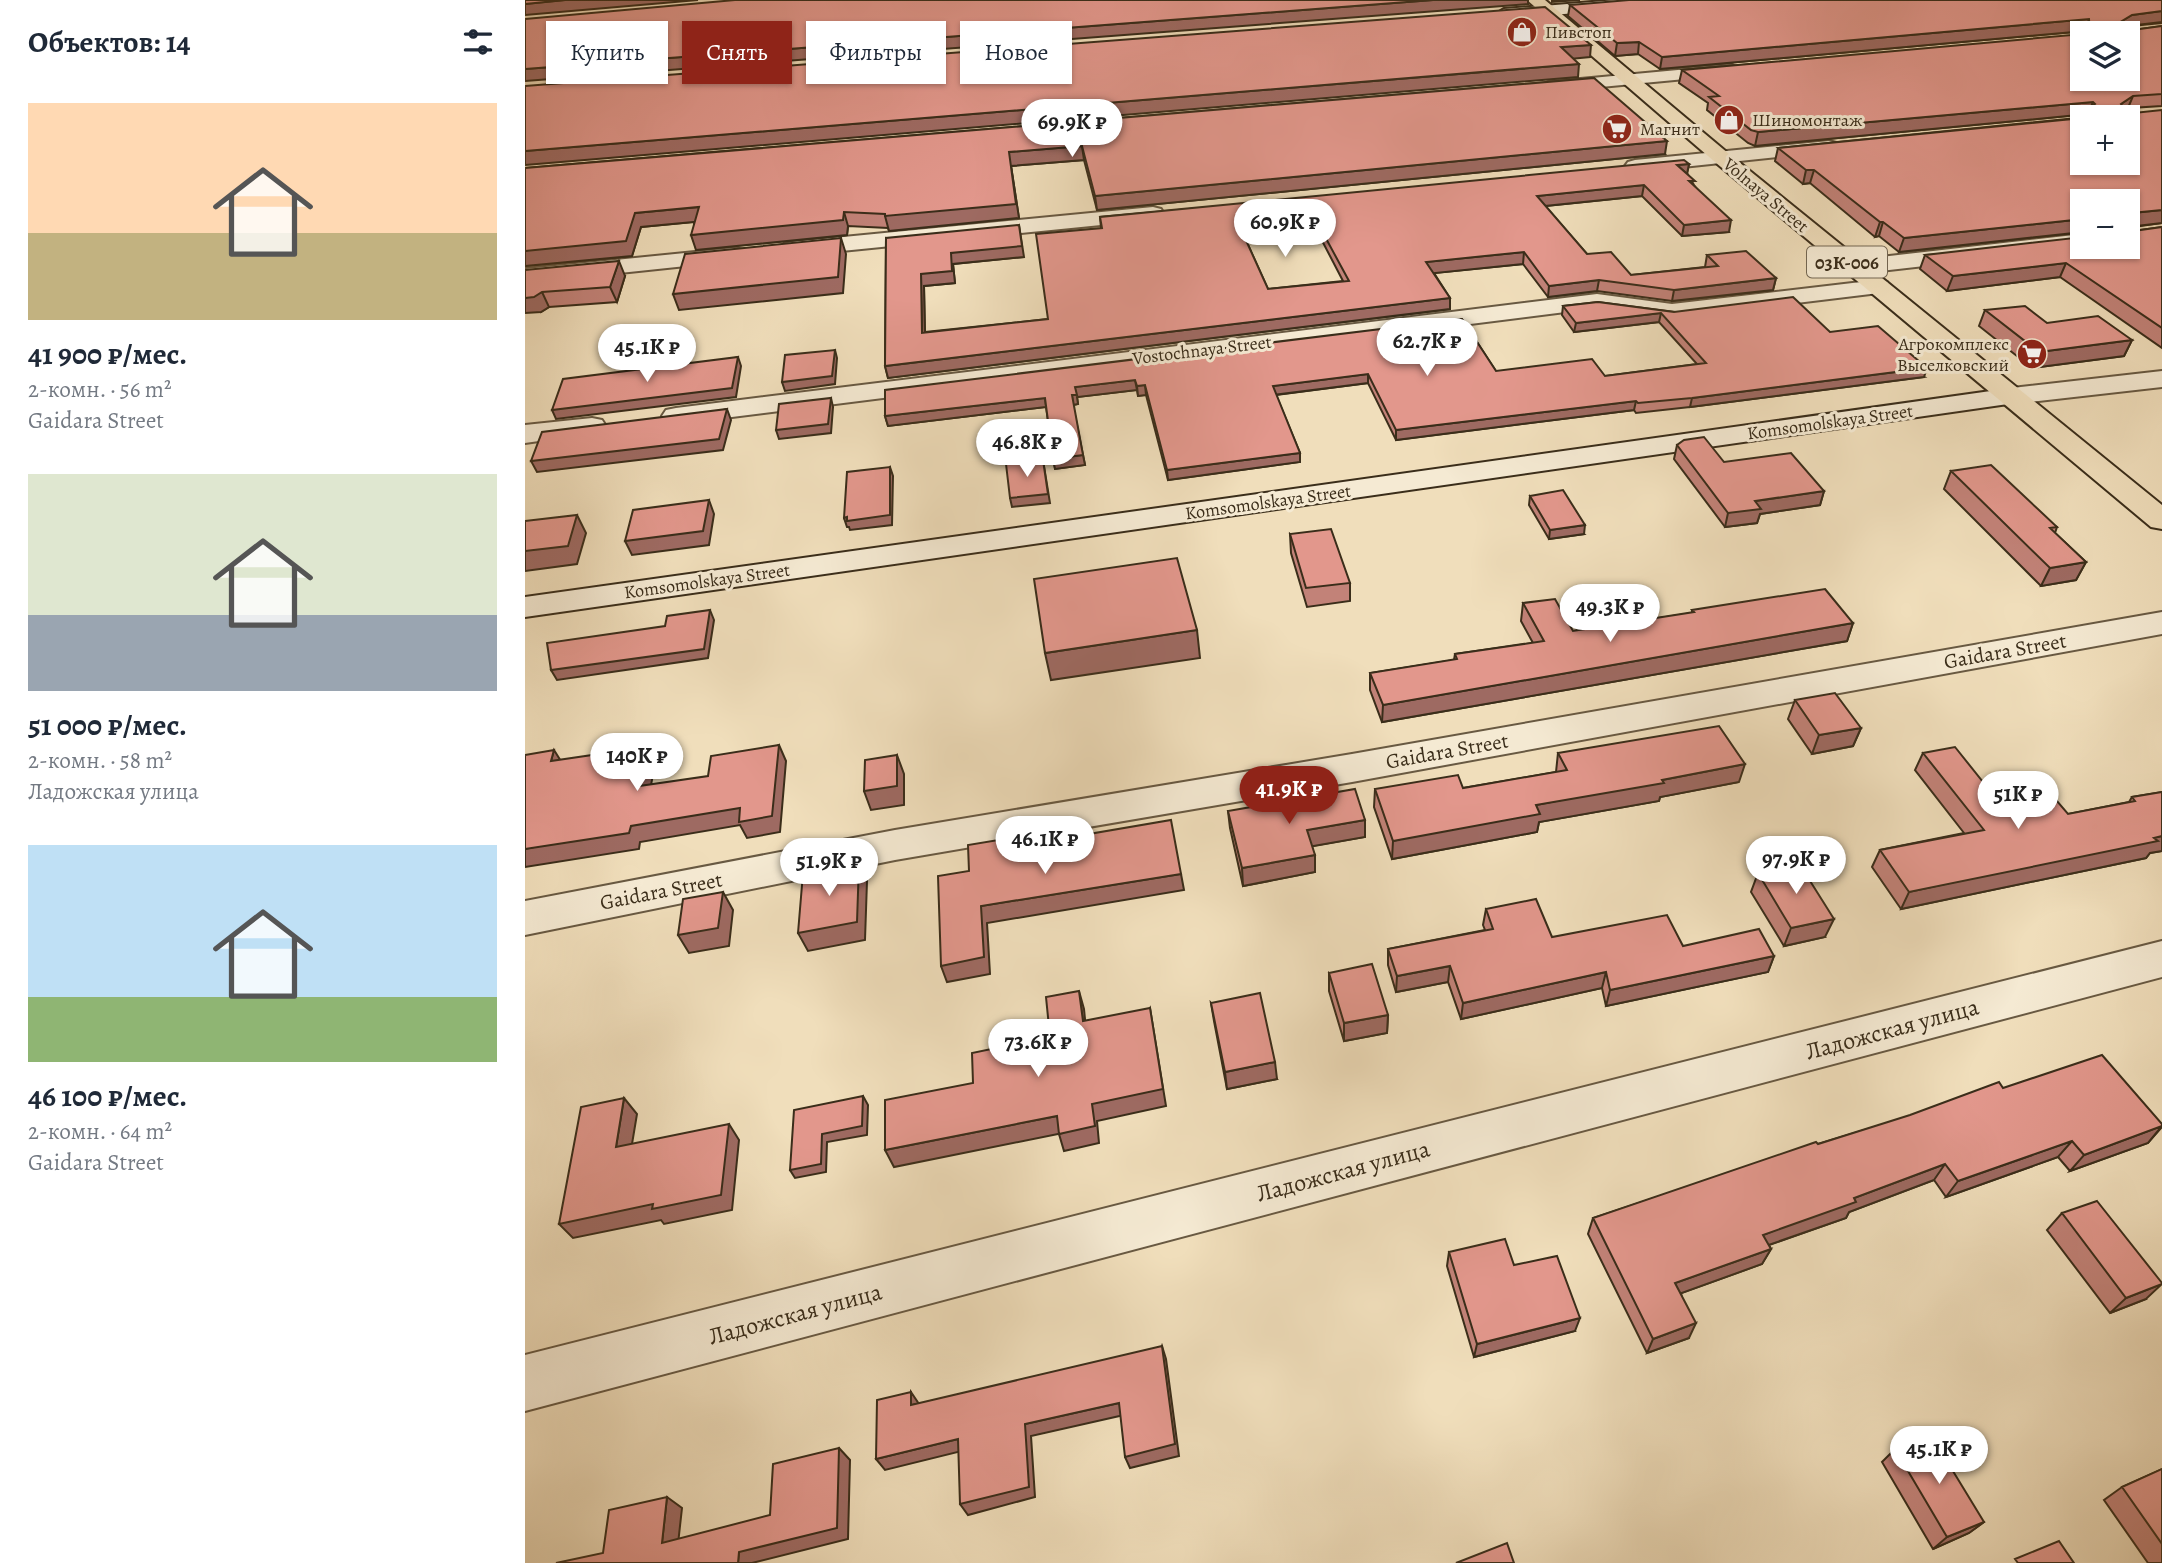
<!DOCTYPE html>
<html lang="ru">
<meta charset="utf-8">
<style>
:root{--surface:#fff;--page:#f6f6f7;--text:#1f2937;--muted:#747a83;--accent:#8f2418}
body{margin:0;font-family:Alegreya,serif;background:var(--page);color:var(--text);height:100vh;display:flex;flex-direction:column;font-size:26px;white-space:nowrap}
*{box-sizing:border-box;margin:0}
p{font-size:23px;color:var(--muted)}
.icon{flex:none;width:38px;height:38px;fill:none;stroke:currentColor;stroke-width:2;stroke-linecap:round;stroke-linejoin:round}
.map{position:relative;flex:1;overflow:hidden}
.side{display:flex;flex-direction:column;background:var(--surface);width:525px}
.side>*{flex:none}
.hud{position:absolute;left:21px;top:21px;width:665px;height:63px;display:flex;gap:14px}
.buttons{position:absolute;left:1545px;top:21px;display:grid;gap:14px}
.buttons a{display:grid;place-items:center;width:70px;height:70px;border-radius:0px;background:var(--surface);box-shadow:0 2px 5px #0004;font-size:35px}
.price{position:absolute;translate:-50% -60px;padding:0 16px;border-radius:24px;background:#fff;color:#222;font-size:23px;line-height:46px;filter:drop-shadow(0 2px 4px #0008)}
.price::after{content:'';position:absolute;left:50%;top:42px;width:21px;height:16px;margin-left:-10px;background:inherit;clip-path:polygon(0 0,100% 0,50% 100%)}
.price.current{background:var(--accent);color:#fff}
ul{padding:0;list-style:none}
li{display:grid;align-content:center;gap:14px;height:371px;padding:0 28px}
li span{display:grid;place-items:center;height:217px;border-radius:0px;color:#555}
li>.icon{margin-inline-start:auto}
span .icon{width:126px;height:126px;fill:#fffc;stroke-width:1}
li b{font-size:30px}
h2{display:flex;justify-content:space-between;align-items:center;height:84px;padding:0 28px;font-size:30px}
.tag{padding:0 24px;border-radius:0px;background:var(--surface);box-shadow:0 2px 5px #0004;font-size:24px;line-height:63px}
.tag.current{background:var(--accent);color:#fff}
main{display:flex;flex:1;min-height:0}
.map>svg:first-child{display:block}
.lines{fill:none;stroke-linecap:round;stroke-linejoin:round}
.street-casing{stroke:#685942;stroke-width:4}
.secondary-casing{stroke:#3a2d1a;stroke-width:4}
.primary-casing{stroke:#3a2d1a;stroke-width:4}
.street{fill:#f5ead3;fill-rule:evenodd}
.secondary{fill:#f5ead3;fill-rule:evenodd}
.primary{fill:#f0debb;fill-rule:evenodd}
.wall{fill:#c28278;stroke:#3a2d1a;stroke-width:2;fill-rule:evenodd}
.shaded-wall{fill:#9e6a62;stroke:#3a2d1a;stroke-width:2}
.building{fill:#e2978c;stroke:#3a2d1a;stroke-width:2;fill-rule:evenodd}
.labels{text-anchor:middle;stroke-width:6;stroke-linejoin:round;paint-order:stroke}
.far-poi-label{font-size:18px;fill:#3a2d1a;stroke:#f5ead3;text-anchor:start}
.far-street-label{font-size:18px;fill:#3a2d1a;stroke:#f5ead3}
.shield{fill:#f5ead3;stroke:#726652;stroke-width:2}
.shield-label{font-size:19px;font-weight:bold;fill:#3a2d1a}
.street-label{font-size:21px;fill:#3a2d1a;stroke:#f5ead3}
.near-street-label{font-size:24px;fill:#3a2d1a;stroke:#f5ead3}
</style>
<main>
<section class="side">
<h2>Объектов: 14<svg class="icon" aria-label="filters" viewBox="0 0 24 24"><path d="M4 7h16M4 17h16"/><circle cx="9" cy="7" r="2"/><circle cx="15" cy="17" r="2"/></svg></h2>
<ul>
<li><span style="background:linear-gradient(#ffd9b3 60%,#c2b280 0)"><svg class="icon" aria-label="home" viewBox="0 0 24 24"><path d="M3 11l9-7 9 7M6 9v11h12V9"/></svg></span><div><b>41 900 ₽/мес.</b><p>2-комн. · 56 m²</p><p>Gaidara Street</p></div></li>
<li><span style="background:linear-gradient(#dfe7d0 65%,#9aa5b1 0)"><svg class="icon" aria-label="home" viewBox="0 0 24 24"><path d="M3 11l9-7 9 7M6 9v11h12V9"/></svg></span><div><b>51 000 ₽/мес.</b><p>2-комн. · 58 m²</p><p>Ладожская улица</p></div></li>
<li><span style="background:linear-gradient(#bfe0f5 70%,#8fb573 0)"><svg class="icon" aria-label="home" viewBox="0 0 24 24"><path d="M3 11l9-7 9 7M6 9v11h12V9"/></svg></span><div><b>46 100 ₽/мес.</b><p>2-комн. · 64 m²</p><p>Gaidara Street</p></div></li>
</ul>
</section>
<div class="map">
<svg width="1637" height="1563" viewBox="0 0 1637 1563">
<rect width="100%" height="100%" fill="#f0debb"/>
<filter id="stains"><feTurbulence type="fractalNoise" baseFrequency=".00286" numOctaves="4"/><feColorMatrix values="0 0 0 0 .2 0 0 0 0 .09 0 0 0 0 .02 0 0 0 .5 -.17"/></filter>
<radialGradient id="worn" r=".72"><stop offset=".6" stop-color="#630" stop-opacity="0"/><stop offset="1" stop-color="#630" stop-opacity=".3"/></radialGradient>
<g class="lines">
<g class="street-casing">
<path id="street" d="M1207 65 1216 70 1213 74 1023 92 1014 87 1023 82Z
M1304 141 1311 143 1314 147 1311 151 1110 172 1103 170 1100 166 1103 162 1110 160Z
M628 207 636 209 639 214 636 219 267 256 259 254 256 249 259 244 267 242Z
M1558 234V247H1562L1558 248 1329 274 1321 272 1317 267 1321 262 1329 260Z
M210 248 218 250 222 255 218 260 0 283V269Z
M1353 280 1362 282 1365 287 1362 292 1147 318 1072 308 151 424 141 422 137 416 141 410 151 408 1072 294 1147 304Z
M1637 371V387L1487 404 1477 402 1473 396 1477 390 1487 388Z
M67 418 77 420 81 426 77 432 0 443V425Z
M1637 612V634L827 782 370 860 0 935V901L370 830 827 754Z
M1637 941V977L0 1411V1355Z"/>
</g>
<g class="secondary-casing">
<path id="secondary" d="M1092 0H1158L1150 5 979 19 971 14 979 9Z
M1487 388 1497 390 1501 396 1497 402 0 617V597Z"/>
</g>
<g class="primary-casing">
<path id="primary" d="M1002 0H1020L1204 154 1637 505V529L1626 527 1190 162Z"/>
</g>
<use href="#street" class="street"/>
<use href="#secondary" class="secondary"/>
<use href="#primary" class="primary"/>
</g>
<path class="wall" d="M1637 0V23L1606 26 1608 30 1637 26V106L1606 108 1637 223 1608 227V231L1637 227V348L1535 277 1422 291 1395 269 1400 255 1603 247 1558 201V232L1374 252 1354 236 1350 237 1285 183 1278 184 1250 161 1253 148 1562 117 1563 114 1230 146 1223 143 1182 110 1183 103 1154 83 1157 70 1603 33H1560V31L1135 69 1113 54 1090 56 1043 16 1045 5Z
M1069 78 1140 154 572 210 559 160 486 166 494 218 364 231 363 228 323 226 322 235 171 250 169 222 116 227 107 256 0 266V168Z
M1164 164 1162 173 1169 185 1204 232 1157 236 1117 196 1020 206 1062 254 1106 275 1180 267 1182 255 1251 278 1248 290 1147 301 1072 291 1023 297 998 264 909 273 925 298V309L363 378 360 366 361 238 499 257 428 264 430 283 399 286 400 332 523 319 576 228 575 217ZM792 231 818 281 743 289 720 238Z
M0 270 100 276 92 302 24 307 16 312Z
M1073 302 1305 332 1399 377 1165 407 1111 413 1109 410 871 440 843 383 751 395 775 453V462L643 480 621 395 613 396 612 390 552 397 553 404 548 405 560 465 530 469 521 407 363 426 360 416 937 319 971 371 1080 376 1172 364 1134 322 1049 332 1037 315 1038 306Z
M1460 310 1522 323 1607 340 1599 356 1507 368 1454 326Z
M1152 445 1199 462 1299 491 1295 505 1235 514 1232 523 1200 527 1149 459Z
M1426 471 1532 527 1530 533 1561 562 1551 580 1516 586 1419 489Z
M1005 496 1059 534 1024 539 1004 505Z
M765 534 825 583V601L782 607 766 553Z
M998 603 1048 631 1167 613V610L1328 623 1322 641 857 722 845 690V673L929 660 930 654 1008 643 996 621Z
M1270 700 1336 728 1328 746 1287 754 1263 719Z
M1033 753 1214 782 1135 797 1134 801 1014 822 1012 832 867 859 849 807 850 789 938 788 1031 772Z
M1398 753 1470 797 1543 814 1604 802 1607 797 1637 792V851L1625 853 1621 858 1376 909 1347 867 1355 850 1439 833 1390 770Z
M703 811 840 820V837L787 846 790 872 718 886 705 828Z
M1233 873 1300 937 1259 946 1226 892Z
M961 909 1027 937 1158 946 1249 956 1243 972 1081 1006 1077 988 936 1019 923 982 871 992 863 965V949L960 930 958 925Z
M804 973 863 1015 862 1033 819 1041 804 991Z
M686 1003 752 1079 702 1089 689 1021Z
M1478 1088 1637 1124V1127L1623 1143 1545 1171 1533 1157 1421 1197 1409 1180 1324 1212 1321 1218 1244 1245 1246 1249 1237 1264 1156 1293 1164 1338 1122 1353 1063 1234 1068 1218 1293 1144Z
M1537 1213 1621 1299 1585 1313 1522 1230Z
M924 1252 989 1265 1050 1331 949 1357 922 1266Z
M1370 1449 1459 1522 1444 1533 1408 1549 1357 1462Z
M1637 1469V1563H1623L1579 1500 1597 1487Z"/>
<path class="shaded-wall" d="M40 0H173L0 15V4Z
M908 0H1003V4L0 81V69Z
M1027 0H1055L1027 2Z
M1637 11V22L1603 26 1597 21 1607 15Z
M1564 19 1560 31 1135 69 1137 57Z
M1114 42 1113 54 1090 56 1092 43Z
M1066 45 1065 57 1035 60 1036 47Z
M1054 64 1053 77 0 165V151Z
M1608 96 1603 108 1590 117 1596 104Z
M1568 102 1563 114 1230 146 1233 132Z
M1142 141 1140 154 572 210 570 196Z
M557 146 559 160 486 166 494 218 364 231 360 216 484 152Z
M1164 164 1162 174 1152 165Z
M1281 170H1289L1285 183 1278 184Z
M1119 185 1117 196 1010 207 1012 196Z
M174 207 179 221 116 227 107 256 0 266V251L110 213Z
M1637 210V223L1603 227 1607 213Z
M319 212 323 226 322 235 171 250 166 235Z
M1558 219V232L1374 252 1379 238Z
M791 220 792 231 716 238 715 227Z
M1206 220 1204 232 1157 236 1159 225Z
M1355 222H1358L1354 236 1350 237Z
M494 225 499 257 428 264 430 283 399 286 400 345 397 333 396 274 426 253Z
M316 238 321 254 318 293 154 310 148 294Z
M999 252 998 264 901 274V262Z
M94 261 100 276 92 302 85 287Z
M1541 263 1535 277 1422 291 1428 276Z
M1251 278 1248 290 1147 301 1149 290Z
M1074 280 1072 291 1023 297 1024 286Z
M17 292 24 307 16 312 0 313V298Z
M925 298V309L363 378 360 366Z
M1136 313 1134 322 1049 332 1051 323Z
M1607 340 1599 356 1507 368 1514 352Z
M310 350 312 358 310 384 260 391 257 382Z
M213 357 216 366 211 397 31 419 27 410Z
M1402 368 1399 377 1165 407 1167 398Z
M843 374V383L748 395V386Z
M610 380 612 390 552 397 553 404 548 405 547 395 550 387Z
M620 385 621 395 613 396 612 386Z
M306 398 308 407 306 433 254 439 251 430Z
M520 398 521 407 363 426 360 416Z
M1111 401 1109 410 871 440V430Z
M202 409 206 420 198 450 12 472 6 461Z
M775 453V462L643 480 642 470Z
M558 455 560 465 530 469 528 459Z
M518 460 525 503 487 507 485 498Z
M365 467 368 476 367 525 325 530 324 527H322L319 518Z
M1299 491 1295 505 1235 514 1232 523 1200 527 1203 513 1230 501Z
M184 500 189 514 184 545 107 555 100 541Z
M52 515 61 533 52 564 0 571V551Z
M1060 525 1059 534 1024 539 1025 530Z
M1561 562 1551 580 1516 586 1525 568Z
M185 610 189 620 183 658 32 680 26 670Z
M1328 623 1322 641 857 722 858 705Z
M672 630 675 658 526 680 520 653Z
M1336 728 1328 746 1287 754 1294 735Z
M254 745 261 761 255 832 222 838 215 825 115 842 114 849 0 867V849L106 826Z
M122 747 130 763 123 802 114 786Z
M29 750 39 766 26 761Z
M372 755 379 774V805L346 810 339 791Z
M1220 764 1214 782 1135 797 1134 801 1014 822 1012 832 867 859 868 841 1011 805 1137 780Z
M840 820V837L783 847 782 830Z
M1637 836V851L1625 853 1621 858 1376 909 1384 892Z
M790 855V872L718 886 717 868Z
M334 863 342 881 340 940 283 951 273 933Z
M656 874 659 890 462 923 465 974 422 982 416 966 456 906Z
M198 892 208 910 204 946 164 953 153 935Z
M1309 919 1300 937 1259 946 1266 928Z
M1249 956 1243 972 1081 1006 1085 990Z
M925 966 923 982 871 992 872 976Z
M1081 972 1077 988 936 1019 938 1003Z
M554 991 559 1009 562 1039 558 1021Z
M625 1008 641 1106 572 1121 574 1143 539 1151 534 1134 567 1104Z
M863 1015 862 1033 819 1041V1023Z
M750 1062 752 1079 702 1089 700 1072Z
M338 1096 343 1105 342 1135 302 1142 301 1172 270 1178 265 1170 297 1134Z
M99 1098 112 1114 104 1162 91 1147Z
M532 1116 538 1133 369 1167 360 1150Z
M204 1124 214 1140 207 1210 139 1224 136 1220 48 1238 34 1224Z
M1637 1126 1623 1143 1545 1171 1559 1155Z
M1547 1141 1533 1157 1421 1197 1433 1181Z
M1420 1164 1409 1180 1324 1212 1321 1218 1229 1250 1238 1235 1329 1198Z
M1246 1249 1237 1264 1143 1298 1150 1283Z
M1637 1284 1621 1299 1585 1313 1601 1298Z
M1055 1318 1050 1331 949 1357 952 1344Z
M1171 1323 1164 1338 1122 1353 1128 1339Z
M637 1346 641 1359 654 1456 605 1468 600 1457Z
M386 1392 394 1404 386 1405Z
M594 1403 599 1415 506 1436 510 1497 443 1515 435 1504 500 1424Z
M433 1439 441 1450 360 1470 351 1459Z
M314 1448 325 1460 323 1539 227 1563H213L214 1552Z
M142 1497 157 1508 152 1553 137 1543Z
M1459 1522 1444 1533 1408 1549 1422 1537Z"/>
<path class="building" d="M0 0H40L0 4Z
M210 0H908L0 69V19Z
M1104 0H1637V11L1607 15 1597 21 1605 24 1608 30 1637 26V94L1608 96 1596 104 1598 107H1606L1609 113 1637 110V210L1607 213 1608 231 1637 227V328L1541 263 1428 276 1400 255 1558 237V247H1603V201H1558V219L1379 238 1358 222H1355L1289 170H1281L1253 148 1558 118V163H1603V117H1563L1566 107 1570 104 1568 102 1233 132 1226 130 1184 97 1194 96 1157 70 1558 34V79H1603V33H1563L1565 31 1564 19 1137 57 1114 42 1092 43 1045 5Z
M1020 7 1066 45 1036 47 1054 64 0 151V86Z
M1069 78 1142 141 570 196 557 146 484 152 491 204 360 216V214L319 212 318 220 166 235 174 207 110 213 101 241 0 251V168Z
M1159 160 1164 164 1152 165 1170 181H1164L1206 220 1159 225 1119 185 1012 196 1062 254 1086 252 1106 275 1193 266 1182 255 1221 251 1251 278 1149 290 1074 280 1024 286 999 252 901 262 925 298 360 366 361 238 494 225 497 246 426 253 427 271 396 274 397 333 523 319 511 234 577 228 575 217ZM791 220 824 281 743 289 715 227Z
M316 238 313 277 148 294 160 254Z
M94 261 85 287 17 292 9 297 0 298V270Z
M1268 297 1305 332 1353 326 1402 368 1167 398 1113 403 1111 401 871 430 843 374 748 386 775 453 642 470 620 385 612 386 610 380 550 387 552 395H547L558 455 528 459 520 398 360 416V390L937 319 971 371 1067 359 1080 376 1181 363 1136 313 1051 323 1038 306 1073 302 1149 312Z
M1500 306 1522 323 1573 316 1607 340 1514 352 1460 310Z
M310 350 307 376 257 382 260 355Z
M213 357 207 388 27 410 38 379Z
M306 398 303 424 251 430 254 404Z
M202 409 194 439 6 461 17 432Z
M1179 437 1199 462 1266 453 1299 491 1230 501 1236 509 1203 513 1152 445 1159 440Z
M518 460 523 494 485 498 481 464Z
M1466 465 1532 527 1525 528 1561 562 1525 568 1426 471Z
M365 467V515L322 521V517L319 518 322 472Z
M1038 490 1060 525 1025 530 1005 496Z
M184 500 178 531 100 541 108 510Z
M52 515 43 546 0 551V521Z
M806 529 825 583 781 588 765 534Z
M652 558 672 630 520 653 509 579Z
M1300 589 1328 623 858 705 845 673 932 659 930 654 1019 641 998 603 1030 599 1048 631 1169 612 1167 610Z
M185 610 179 649 26 670 22 643 140 626 142 616Z
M1310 693 1336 728 1294 735 1270 700Z
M1194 726 1220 764 1137 780 1139 783 1011 805 1015 814 868 841 850 789 933 775 938 788 1042 770 1033 753Z
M254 745 247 816 214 822 215 808 106 826 104 833 0 849V755L29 750 26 761 122 747 114 786 183 776 186 756Z
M1430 747 1470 797 1520 787 1543 814 1610 801 1607 797 1637 792V836L1629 838 1633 841 1384 892 1355 850 1459 830 1398 753Z
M372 755V786L339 791 340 760Z
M830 789 840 820 782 830 790 855 717 868 703 811Z
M646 820 656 874 456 906 459 957 416 966 413 876 444 871 443 845 516 833 517 842Z
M334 863 332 922 273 933 278 873Z
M1275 865 1309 919 1266 928 1233 873Z
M198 892 193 928 153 935 158 899Z
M1011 899 1027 937 1142 915 1158 946 1234 929 1249 956 1085 990 1081 972 938 1003 925 966 872 976 863 949 968 929 961 909Z
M847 964 863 1015 819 1023 804 973Z
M554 991 558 1021 625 1008 638 1089 567 1104 570 1126 534 1134 532 1116 360 1150V1100L448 1083 447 1053 525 1037 521 997Z
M735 993 750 1062 700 1072 686 1003Z
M1577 1055 1637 1124V1126L1559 1155 1547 1141 1433 1181 1420 1164 1329 1198 1331 1202 1238 1235 1246 1249 1150 1283 1171 1323 1128 1339 1068 1218 1291 1142 1293 1144 1385 1115 1474 1082 1478 1088Z
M338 1096 337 1126 297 1134 296 1164 265 1170 269 1110Z
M99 1098 91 1147 204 1124 196 1195 127 1209 128 1204 34 1224 56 1107Z
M1572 1201 1637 1283V1284L1601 1298 1537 1213Z
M980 1239 989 1265 1032 1256 1055 1318 952 1344 924 1252Z
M637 1346 650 1444 600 1457 594 1403 500 1424 504 1487 435 1504 433 1439 351 1459 352 1400 386 1392V1405Z
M1406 1435 1459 1522 1422 1537 1370 1449Z
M314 1448 312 1528 214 1552 213 1563H31L78 1553 84 1510 142 1497 137 1543 245 1515 248 1464Z
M1637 1469V1544L1597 1487Z
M1534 1541 1549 1563H1493L1490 1559Z
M982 1543 989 1563H931Z"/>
<defs>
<g id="shop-disc" transform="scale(1.575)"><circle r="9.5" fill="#8f2418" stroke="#f5ead3"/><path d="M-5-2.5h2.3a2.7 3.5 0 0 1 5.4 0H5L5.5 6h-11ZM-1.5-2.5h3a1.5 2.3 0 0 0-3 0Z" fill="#fff"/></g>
<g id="supermarket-disc" transform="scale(1.575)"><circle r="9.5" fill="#8f2418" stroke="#f5ead3"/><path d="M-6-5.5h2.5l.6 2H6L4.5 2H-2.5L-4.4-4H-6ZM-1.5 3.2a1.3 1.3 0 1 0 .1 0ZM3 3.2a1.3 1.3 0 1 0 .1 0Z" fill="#fff"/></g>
</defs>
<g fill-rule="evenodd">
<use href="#shop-disc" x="997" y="32"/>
<use href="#shop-disc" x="1204" y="120"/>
<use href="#supermarket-disc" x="1092" y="129"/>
<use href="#supermarket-disc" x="1507" y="354"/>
</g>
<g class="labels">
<g class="far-poi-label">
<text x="1020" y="38">Пивстоп</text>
<text x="1227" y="126">Шиномонтаж</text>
<text x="1115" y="135">Магнит</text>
<text x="1484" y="350" text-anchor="end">Агрокомплекс<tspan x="1484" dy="21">Выселковский</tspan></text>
</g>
<g class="far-street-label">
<text transform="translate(1241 195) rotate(40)" y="6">Volnaya Street</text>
<text transform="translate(677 350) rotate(-7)" y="6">Vostochnaya Street</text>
<text transform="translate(1305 422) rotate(-8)" y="6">Komsomolskaya Street</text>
<text transform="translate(743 502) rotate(-8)" y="6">Komsomolskaya Street</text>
<text transform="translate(182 581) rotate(-8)" y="6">Komsomolskaya Street</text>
</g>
<rect class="shield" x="1282" y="246.5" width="80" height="31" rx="5"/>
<g class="shield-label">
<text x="1322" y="269">03К-006</text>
</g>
<g class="street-label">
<text transform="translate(1480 651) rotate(-10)" y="7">Gaidara Street</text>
<text transform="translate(922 751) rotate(-10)" y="7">Gaidara Street</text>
<text transform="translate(136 891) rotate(-11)" y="7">Gaidara Street</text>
</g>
<g class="near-street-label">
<text transform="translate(1367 1029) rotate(-15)" y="8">Ладожская улица</text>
<text transform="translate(818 1171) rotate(-15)" y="8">Ладожская улица</text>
<text transform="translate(270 1314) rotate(-15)" y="8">Ладожская улица</text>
</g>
</g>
<rect width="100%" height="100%" filter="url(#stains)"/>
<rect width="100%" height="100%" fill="url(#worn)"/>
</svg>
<div class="buttons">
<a><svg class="icon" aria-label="layers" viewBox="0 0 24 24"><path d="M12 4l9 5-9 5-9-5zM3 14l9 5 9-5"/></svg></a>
<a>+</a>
<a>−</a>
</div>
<b class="price" style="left:547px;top:159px">69.9K ₽</b>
<b class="price" style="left:760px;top:259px">60.9K ₽</b>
<b class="price" style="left:902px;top:378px">62.7K ₽</b>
<b class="price" style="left:122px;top:384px">45.1K ₽</b>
<b class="price" style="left:502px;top:479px">46.8K ₽</b>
<b class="price" style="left:1085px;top:644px">49.3K ₽</b>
<b class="price" style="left:112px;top:793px">140K ₽</b>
<b class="price current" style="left:764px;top:826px">41.9K ₽</b>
<b class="price" style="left:1493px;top:831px">51K ₽</b>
<b class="price" style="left:520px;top:876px">46.1K ₽</b>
<b class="price" style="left:1271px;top:896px">97.9K ₽</b>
<b class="price" style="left:304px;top:898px">51.9K ₽</b>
<b class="price" style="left:513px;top:1079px">73.6K ₽</b>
<b class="price" style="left:1414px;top:1486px">45.1K ₽</b>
<div class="hud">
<a class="tag">Купить</a>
<a class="tag current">Снять</a>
<a class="tag">Фильтры</a>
<a class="tag">Новое</a>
</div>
</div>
</main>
